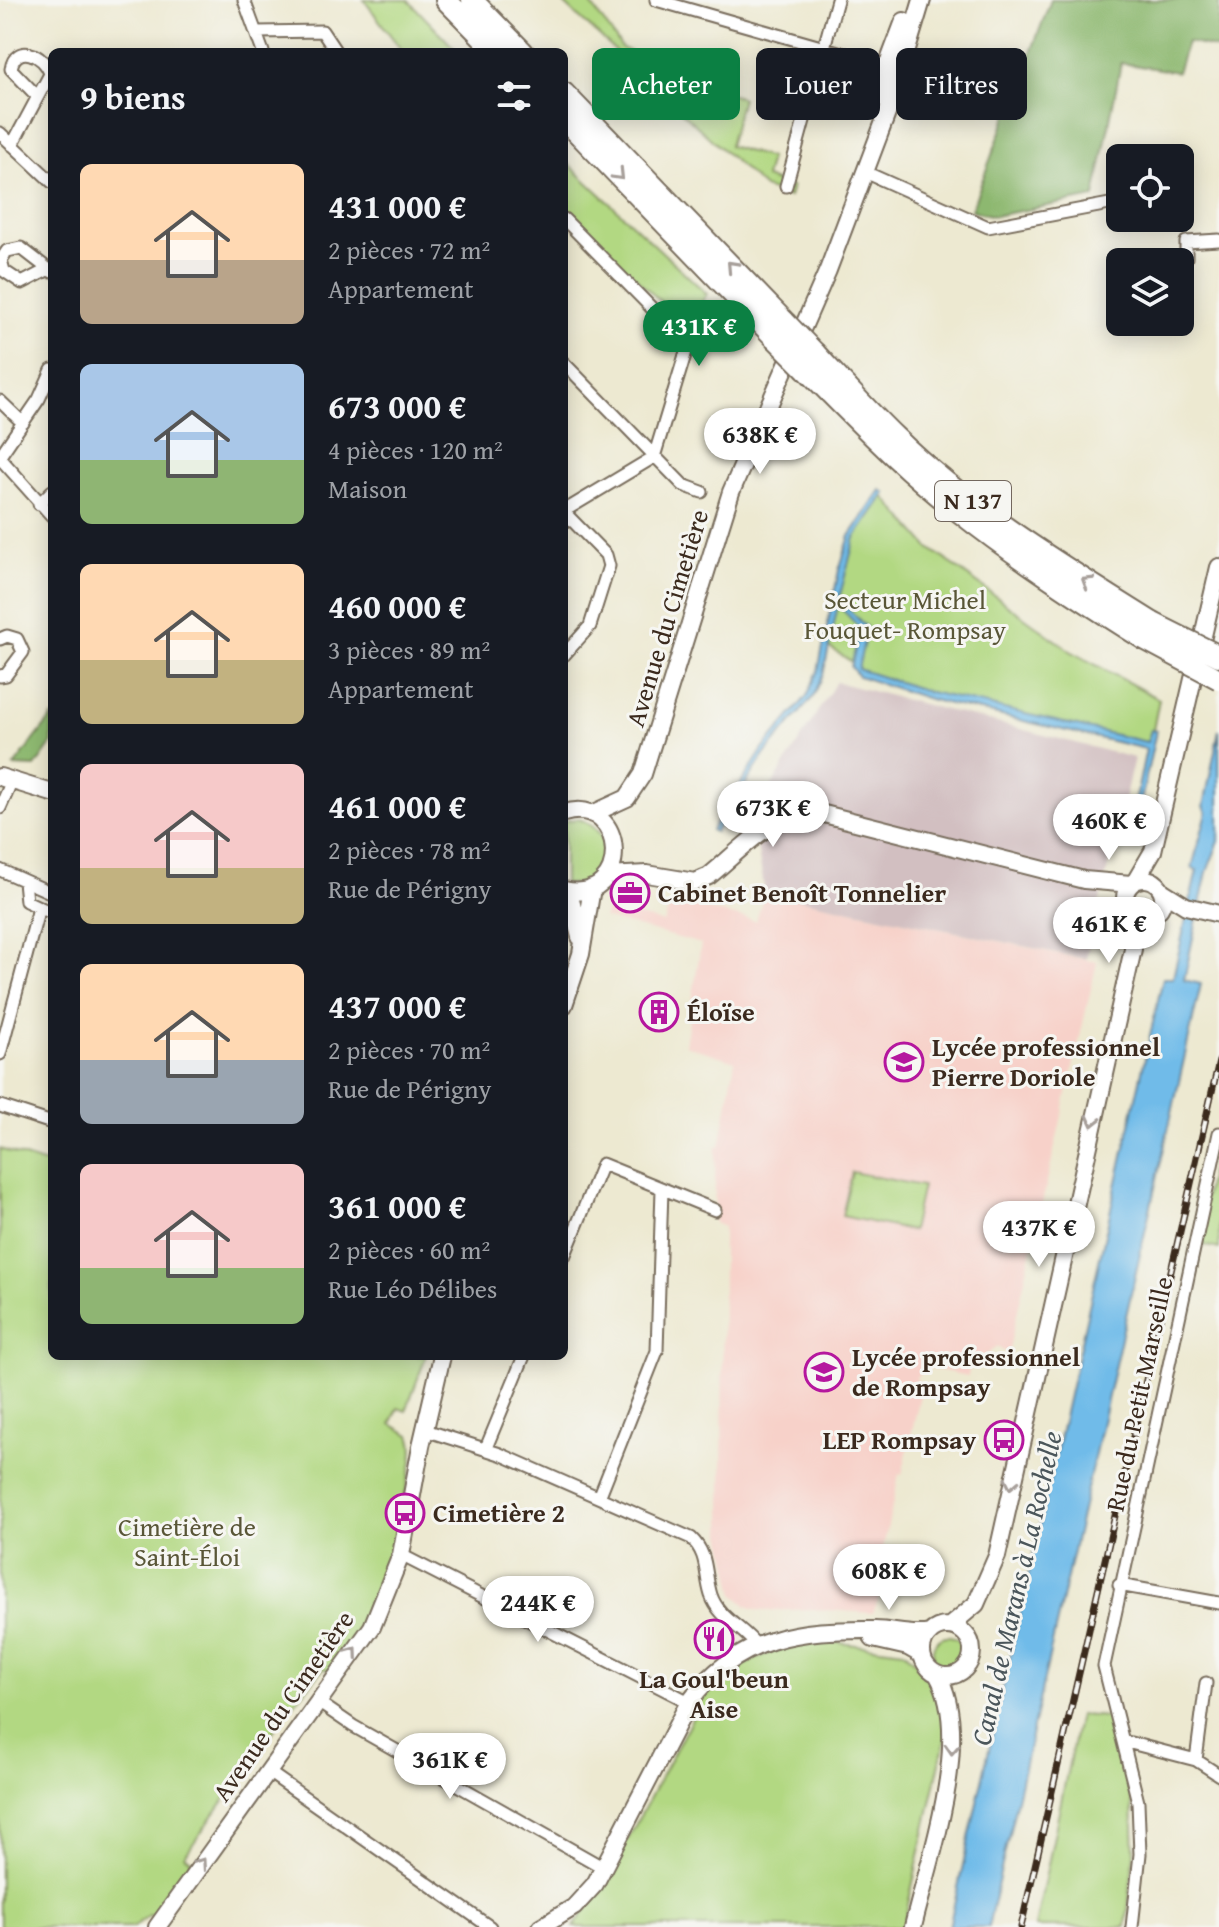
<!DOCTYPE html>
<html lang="fr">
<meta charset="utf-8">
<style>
:root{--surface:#171b24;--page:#242831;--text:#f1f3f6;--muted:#9ea1a6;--accent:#0b8043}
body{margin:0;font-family:"Gentium Book Plus",serif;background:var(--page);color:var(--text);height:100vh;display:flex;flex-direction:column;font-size:30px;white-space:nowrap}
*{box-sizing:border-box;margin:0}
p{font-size:26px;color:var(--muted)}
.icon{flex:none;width:44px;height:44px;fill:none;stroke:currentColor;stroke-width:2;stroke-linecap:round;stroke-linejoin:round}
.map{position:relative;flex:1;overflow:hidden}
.side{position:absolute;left:48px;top:48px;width:520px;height:1312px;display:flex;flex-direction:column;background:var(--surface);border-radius:12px;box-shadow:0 4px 20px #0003}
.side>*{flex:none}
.banner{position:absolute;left:592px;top:48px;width:506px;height:72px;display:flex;gap:16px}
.buttons{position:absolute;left:1106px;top:144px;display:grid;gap:16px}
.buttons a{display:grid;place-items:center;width:88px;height:88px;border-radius:12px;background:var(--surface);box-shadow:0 4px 20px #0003;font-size:40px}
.price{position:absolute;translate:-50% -68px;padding:0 18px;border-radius:28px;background:#fff;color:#222;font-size:26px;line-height:52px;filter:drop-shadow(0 2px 4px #0008)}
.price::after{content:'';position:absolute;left:50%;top:48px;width:24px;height:18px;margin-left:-12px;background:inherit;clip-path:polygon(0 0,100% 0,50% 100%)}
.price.on{background:var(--accent);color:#fff}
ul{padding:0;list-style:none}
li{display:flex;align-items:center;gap:24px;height:200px;padding:0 32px}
li span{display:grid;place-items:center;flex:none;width:224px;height:160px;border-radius:12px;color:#555}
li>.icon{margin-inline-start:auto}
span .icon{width:96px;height:96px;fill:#fffc;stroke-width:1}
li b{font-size:34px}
h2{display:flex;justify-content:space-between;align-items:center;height:96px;padding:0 32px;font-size:34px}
.pill{padding:0 28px;border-radius:12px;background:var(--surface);box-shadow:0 4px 20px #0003;font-size:28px;line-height:72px}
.pill.on{background:var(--accent);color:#fff}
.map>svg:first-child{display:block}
.built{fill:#f7d1c9}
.industrial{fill:#d2bfc1}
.green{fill:#b2d882;stroke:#768150;stroke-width:2}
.forest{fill:#8db870;stroke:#647147;stroke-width:2}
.water{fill:#6fbbe9;stroke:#557284;stroke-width:2}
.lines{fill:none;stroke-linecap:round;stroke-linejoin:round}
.street-casing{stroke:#796d5d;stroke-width:15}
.secondary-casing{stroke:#796d5d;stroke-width:20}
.highway-casing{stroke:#796d5d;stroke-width:24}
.street{stroke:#fff;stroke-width:11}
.secondary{stroke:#fff;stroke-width:16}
.highway{stroke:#fff;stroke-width:20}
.rail-casing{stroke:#3b2a1e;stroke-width:7}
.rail{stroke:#f6f6f2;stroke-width:4;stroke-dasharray:12;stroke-linecap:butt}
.highway-bridge-casing{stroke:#796d5d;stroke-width:24;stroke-linecap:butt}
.highway-bridge{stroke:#fff;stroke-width:20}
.oneway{stroke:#a79f9a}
.labels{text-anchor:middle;stroke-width:6;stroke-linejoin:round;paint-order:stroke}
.shield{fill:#f6f6f2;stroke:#73675e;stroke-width:2}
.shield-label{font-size:24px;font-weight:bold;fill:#3b2a1e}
.park-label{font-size:26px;fill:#595637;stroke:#f6f6f2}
.street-label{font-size:26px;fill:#3b2a1e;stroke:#f6f6f2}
.poi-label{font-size:26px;font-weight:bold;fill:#3b2a1e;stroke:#f6f6f2;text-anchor:start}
.water-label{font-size:28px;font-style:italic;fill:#4b565b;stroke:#f6f6f2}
</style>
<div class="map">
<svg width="1219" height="1927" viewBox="0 0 1219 1927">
<rect width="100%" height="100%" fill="#f6f6f2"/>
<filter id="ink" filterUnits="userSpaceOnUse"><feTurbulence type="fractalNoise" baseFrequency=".0125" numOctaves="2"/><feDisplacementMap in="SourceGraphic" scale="16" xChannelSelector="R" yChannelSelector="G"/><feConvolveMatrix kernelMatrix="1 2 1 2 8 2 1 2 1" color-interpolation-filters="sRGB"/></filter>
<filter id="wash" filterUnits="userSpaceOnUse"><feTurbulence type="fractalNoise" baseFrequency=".006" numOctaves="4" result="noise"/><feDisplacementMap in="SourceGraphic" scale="32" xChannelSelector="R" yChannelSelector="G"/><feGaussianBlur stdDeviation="1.8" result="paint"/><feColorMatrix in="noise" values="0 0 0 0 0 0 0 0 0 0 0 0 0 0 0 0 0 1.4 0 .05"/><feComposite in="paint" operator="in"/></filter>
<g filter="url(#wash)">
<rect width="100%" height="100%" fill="#ede9d1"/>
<path class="built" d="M765 892 1097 962 1008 1353 997 1347 970 1365 968 1376 928 1368 916 1377 921 1391 902 1475 899 1474 875 1585 880 1595 873 1613 811 1609 760 1611 747 1606 735 1595 722 1533 723 1227 714 1223 716 1147H720L735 1061 685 1045 701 944 604 918 608 908 664 923 671 901 756 921Z"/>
<path class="industrial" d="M836 682 1134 758 1086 959 765 892 752 818Z"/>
<path class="green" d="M364 0H408L458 52H403Z
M560 0H588L622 48 669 67 675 77 742 98 729 146 770 158 765 178 792 187 789 197 764 188Z
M564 160 707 294 687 326 564 211Z
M882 494 928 547 1072 652 1159 699 1150 746 929 696 859 672 855 664 827 646 831 615 852 537Z
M578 819C607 827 621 868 590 882 582 885 572 884 564 884V821Z
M1219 1133V1249L1195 1243Z
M0 1149 52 1166V1356H426L406 1411 398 1408 391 1424 410 1435C417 1452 409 1473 406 1490 391 1566 376 1608 330 1672L324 1668 287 1712 185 1855 192 1861 154 1916 148 1915 134 1927H0Z
M852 1172 922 1186 912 1231 842 1216Z
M933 1651a15 15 0 1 1 30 0a15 15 0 1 1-30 0Z
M816 1640 904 1651 936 1681 947 1731 903 1927H574L612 1869 706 1692C739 1664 773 1647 816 1640Z
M1079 1715 1109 1717 1132 1802 1134 1854 1126 1927H1035Z"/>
<path class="forest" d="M1051 0H1219V49L1187 42 1177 72 1121 63 1095 197 994 216 971 210Z
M52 717V743L35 767 14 766Z"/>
<path class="water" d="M881 490 886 493 855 538 839 599 867 628 858 669 930 692 1147 742 1151 730 1156 731 1133 838 1128 837 1146 749 932 700 858 676 851 667 860 628 838 605 823 675 813 697 765 754 715 832 711 830 763 749 807 696 818 671 839 570 850 536Z
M1219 730V841L1207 872 1184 980 1201 984 988 1927H949L1163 978H1173L1197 870 1192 868 1207 812 1204 806Z"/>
</g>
<g filter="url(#ink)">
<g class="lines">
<g class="street-casing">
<path id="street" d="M244 0 263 52
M656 0 891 67
M257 32 322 31 336 52
M0 133 52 182
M12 145 50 74C45 54 15 42 11 69L36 95
M865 172 988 227 1120 202
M786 186 837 0
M564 219 688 345 654 457 564 511
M1180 267 1186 258V242L1219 240
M47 270 22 283 4 271 1 260 7 251 21 248 52 272
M564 363 683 485 702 492
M0 401 23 423
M0 456 39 399 52 370
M0 458 52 516
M39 504 52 491
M564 512 606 555 609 566 590 626 564 655
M0 639 7 636 17 639 23 652 6 675 0 676
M0 808 12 781
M0 870 52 893
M24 881 26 901 52 913
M0 1054 39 908
M0 1106 52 1123
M564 1257 602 1164 715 1210
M425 1430 500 1454 691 1538C709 1555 704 1573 711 1595 719 1619 743 1627 757 1646
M486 1448 524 1356
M600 1495 657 1351 662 1189
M401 1555 689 1702
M1119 1585 1219 1603
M318 1702 353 1726 604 1868
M1123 1741 1196 1760 1219 1775
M1196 1760 1206 1683
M267 1771 490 1927
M1132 1927 1140 1854 1138 1802 1104 1666 1219 1133"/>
</g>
<g class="secondary-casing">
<path id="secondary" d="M882 98 887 66 904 21
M0 777 52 793
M564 813C628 794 633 906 564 890
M592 814 627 798 643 774 731 492 828 270 891 103 922 0
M607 876 647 874 695 882 709 876C740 851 770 815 812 811L1084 880 1131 884
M1125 898a19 19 0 1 1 38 0a19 19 0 1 1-38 0Z
M1136 880 1153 851 1219 567
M1162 891 1186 906 1219 914
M569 892 580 937
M564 1005 581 954 592 888
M951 1625 976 1604 997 1556 1133 949 1131 912
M922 1651a25 25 0 1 1 50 0a25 25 0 1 1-50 0Z
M873 1639 908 1647 922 1655
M157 1927 372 1627 401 1555 421 1446 442 1356
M541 1927 574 1907 595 1884 689 1702C737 1636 799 1629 875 1630 894 1630 910 1637 930 1633
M913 1927C929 1859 974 1736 937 1674"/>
</g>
<g class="highway-casing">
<path id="highway" d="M446 0 497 52
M472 0 523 52
M564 93 785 322
M564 119 775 338
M815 353C841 381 867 410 895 437 971 511 1064 567 1153 623
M806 369C855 418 903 469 958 511 1017 558 1080 599 1144 639"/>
</g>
<use href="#street" class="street"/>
<use href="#secondary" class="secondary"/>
<use href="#highway" class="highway"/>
<g class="rail-casing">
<path id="rail" d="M1021 1927 1219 1061"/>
</g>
<use href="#rail" class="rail"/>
<g class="highway-bridge-casing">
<path id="highway-bridge" d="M785 322 815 353
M775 338 806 369
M1153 623 1219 656
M1144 639 1219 679"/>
</g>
<use href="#highway-bridge" class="highway-bridge"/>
</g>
<defs><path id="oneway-chevron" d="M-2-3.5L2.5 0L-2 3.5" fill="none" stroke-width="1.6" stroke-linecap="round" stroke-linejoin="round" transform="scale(2)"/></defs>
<g class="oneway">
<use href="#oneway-chevron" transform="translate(619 175) rotate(46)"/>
<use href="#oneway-chevron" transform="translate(732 266) rotate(-133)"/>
<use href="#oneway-chevron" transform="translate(1087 582) rotate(-148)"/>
<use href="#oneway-chevron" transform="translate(1093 1121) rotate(103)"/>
<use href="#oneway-chevron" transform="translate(1011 1484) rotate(102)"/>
<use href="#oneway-chevron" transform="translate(353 1652) rotate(-54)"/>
<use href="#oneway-chevron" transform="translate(952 1749) rotate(93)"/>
<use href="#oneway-chevron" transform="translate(201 1863) rotate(-55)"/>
</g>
</g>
<defs>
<g id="office-ring" transform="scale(2)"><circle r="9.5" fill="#f6f6f2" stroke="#b5179e" stroke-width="1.5"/><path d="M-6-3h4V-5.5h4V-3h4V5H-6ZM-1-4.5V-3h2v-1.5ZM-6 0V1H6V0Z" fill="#b5179e"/></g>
<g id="building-ring" transform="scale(2)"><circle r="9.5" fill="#f6f6f2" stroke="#b5179e" stroke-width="1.5"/><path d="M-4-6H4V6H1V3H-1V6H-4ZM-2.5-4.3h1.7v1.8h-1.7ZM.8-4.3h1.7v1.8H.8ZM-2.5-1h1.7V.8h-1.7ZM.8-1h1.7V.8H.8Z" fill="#b5179e"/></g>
<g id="school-ring" transform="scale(2)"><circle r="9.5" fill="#f6f6f2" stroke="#b5179e" stroke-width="1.5"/><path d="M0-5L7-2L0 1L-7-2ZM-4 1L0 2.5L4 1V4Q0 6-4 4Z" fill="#b5179e"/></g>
<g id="bus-ring" transform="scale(2)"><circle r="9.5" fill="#f6f6f2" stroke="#b5179e" stroke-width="1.5"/><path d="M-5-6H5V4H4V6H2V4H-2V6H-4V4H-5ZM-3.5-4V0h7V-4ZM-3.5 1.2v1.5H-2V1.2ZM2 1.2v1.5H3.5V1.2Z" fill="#b5179e"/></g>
<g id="restaurant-ring" transform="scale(2)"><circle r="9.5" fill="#f6f6f2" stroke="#b5179e" stroke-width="1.5"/><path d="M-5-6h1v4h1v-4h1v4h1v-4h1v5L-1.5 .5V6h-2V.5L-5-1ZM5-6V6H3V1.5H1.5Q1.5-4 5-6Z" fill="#b5179e"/></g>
</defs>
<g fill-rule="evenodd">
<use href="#office-ring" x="630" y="893"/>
<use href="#building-ring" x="659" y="1012"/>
<use href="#school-ring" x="904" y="1062"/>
<use href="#school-ring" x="824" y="1372"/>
<use href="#bus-ring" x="1004" y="1440"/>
<use href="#bus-ring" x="405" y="1513"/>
<use href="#restaurant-ring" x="714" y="1639"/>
</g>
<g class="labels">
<rect class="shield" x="935" y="481" width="76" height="40" rx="6"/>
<g class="shield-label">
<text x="973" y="509">N 137</text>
</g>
<g class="park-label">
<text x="905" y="609">Secteur Michel<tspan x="905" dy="30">Fouquet- Rompsay</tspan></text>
<text x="187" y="1536">Cimetière de<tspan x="187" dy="30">Saint-Éloi</tspan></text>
</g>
<g class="street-label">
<text transform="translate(667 618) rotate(-73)" y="9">Avenue du Cimetière</text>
<text transform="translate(1139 1394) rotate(-78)" y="9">Rue du Petit Marseille</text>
<text transform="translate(283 1706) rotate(-55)" y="9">Avenue du Cimetière</text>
</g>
<g class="poi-label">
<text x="658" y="902">Cabinet Benoît Tonnelier</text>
<text x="687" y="1021">Éloïse</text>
<text x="932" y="1056">Lycée professionnel<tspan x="932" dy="30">Pierre Doriole</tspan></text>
<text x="852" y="1366">Lycée professionnel<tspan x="852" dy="30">de Rompsay</tspan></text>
<text x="976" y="1449" text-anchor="end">LEP Rompsay</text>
<text x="433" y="1522">Cimetière 2</text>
<text x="714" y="1688" text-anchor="middle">La Goul'beun<tspan x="714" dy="30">Aise</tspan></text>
</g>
<g class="water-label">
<text transform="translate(1016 1588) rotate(-77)" y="10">Canal de Marans à La Rochelle</text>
</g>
</g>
</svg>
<div class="buttons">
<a><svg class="icon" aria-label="locate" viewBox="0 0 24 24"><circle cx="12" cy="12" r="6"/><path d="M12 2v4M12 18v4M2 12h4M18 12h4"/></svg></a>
<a><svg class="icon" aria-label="layers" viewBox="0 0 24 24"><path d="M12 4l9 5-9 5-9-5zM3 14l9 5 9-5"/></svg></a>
</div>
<b class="price on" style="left:699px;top:368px">431K €</b>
<b class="price" style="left:760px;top:476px">638K €</b>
<b class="price" style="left:773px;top:849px">673K €</b>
<b class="price" style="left:1109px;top:862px">460K €</b>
<b class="price" style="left:1109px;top:965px">461K €</b>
<b class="price" style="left:1039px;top:1269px">437K €</b>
<b class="price" style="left:889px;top:1612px">608K €</b>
<b class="price" style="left:538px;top:1644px">244K €</b>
<b class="price" style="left:450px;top:1801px">361K €</b>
<div class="banner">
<a class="pill on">Acheter</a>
<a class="pill">Louer</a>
<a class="pill">Filtres</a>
</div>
<section class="side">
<h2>9 biens<svg class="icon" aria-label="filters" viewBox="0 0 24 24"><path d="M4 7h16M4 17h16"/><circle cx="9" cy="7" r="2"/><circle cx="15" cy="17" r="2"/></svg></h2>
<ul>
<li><span style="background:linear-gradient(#ffd9b3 60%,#b9a48a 0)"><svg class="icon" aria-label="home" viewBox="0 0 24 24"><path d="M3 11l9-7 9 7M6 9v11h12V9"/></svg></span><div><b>431 000 €</b><p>2 pièces · 72 m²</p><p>Appartement</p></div></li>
<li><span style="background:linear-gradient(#a9c7e8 60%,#8fb573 0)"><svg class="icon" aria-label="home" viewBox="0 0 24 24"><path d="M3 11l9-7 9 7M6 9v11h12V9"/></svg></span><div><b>673 000 €</b><p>4 pièces · 120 m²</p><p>Maison</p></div></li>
<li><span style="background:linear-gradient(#ffd9b3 60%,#c2b280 0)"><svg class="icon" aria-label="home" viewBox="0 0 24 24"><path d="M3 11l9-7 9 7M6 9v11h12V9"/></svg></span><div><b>460 000 €</b><p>3 pièces · 89 m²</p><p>Appartement</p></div></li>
<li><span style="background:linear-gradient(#f6c9c9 65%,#c2b280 0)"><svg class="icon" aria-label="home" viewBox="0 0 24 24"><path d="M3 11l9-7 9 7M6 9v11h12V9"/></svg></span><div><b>461 000 €</b><p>2 pièces · 78 m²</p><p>Rue de Périgny</p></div></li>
<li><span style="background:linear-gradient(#ffd9b3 60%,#9aa5b1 0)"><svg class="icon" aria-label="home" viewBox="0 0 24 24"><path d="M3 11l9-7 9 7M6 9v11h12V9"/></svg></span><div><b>437 000 €</b><p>2 pièces · 70 m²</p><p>Rue de Périgny</p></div></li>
<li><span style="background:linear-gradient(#f6c9c9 65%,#8fb573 0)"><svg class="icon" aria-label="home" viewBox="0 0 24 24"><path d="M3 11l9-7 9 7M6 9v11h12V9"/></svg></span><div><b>361 000 €</b><p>2 pièces · 60 m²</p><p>Rue Léo Délibes</p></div></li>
</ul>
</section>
</div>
